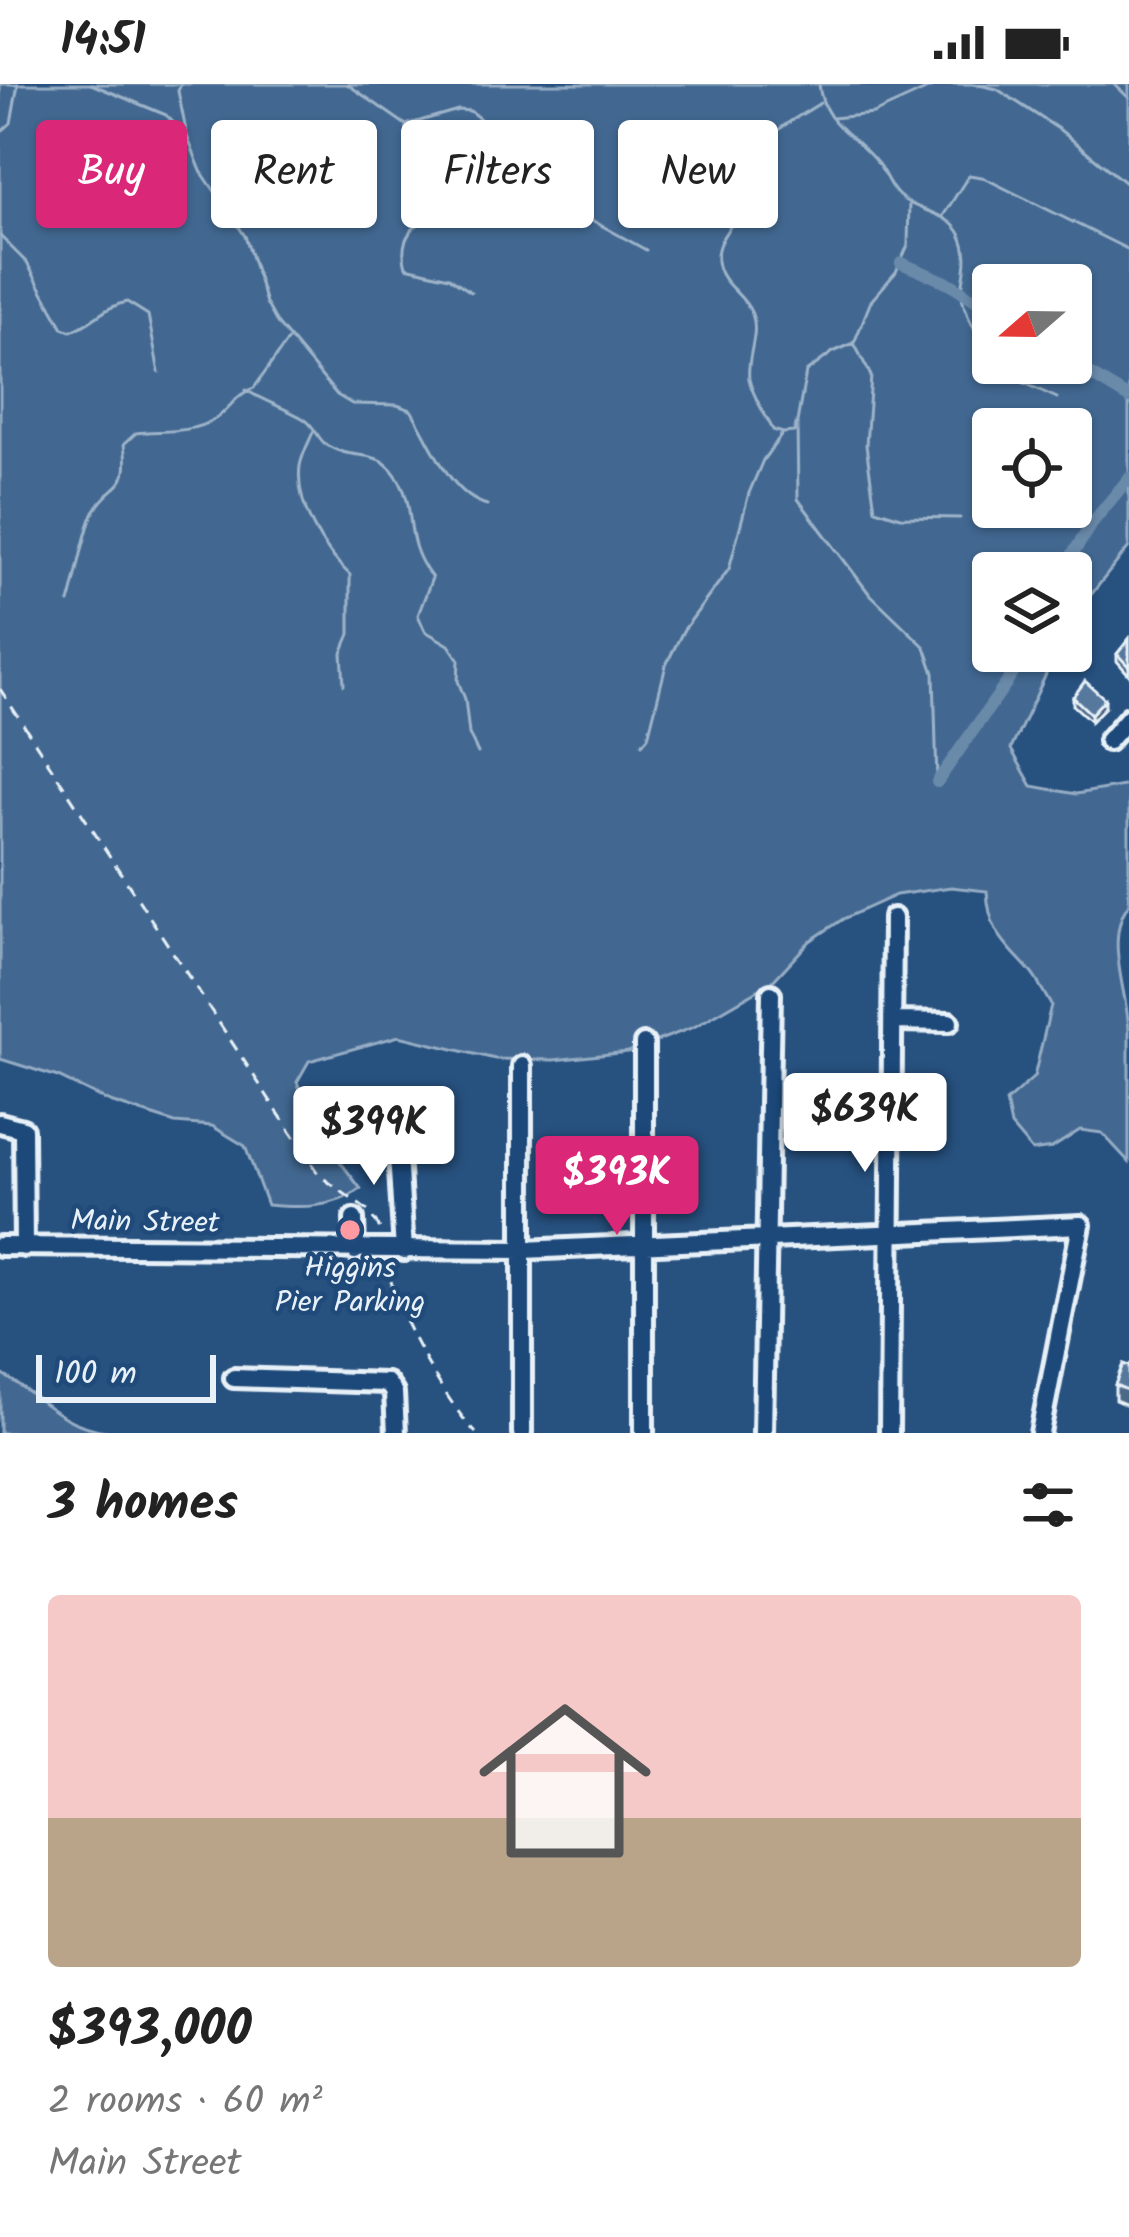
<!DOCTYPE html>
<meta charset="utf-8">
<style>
:root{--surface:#fff;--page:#f6f6f6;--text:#222;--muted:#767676;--line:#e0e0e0;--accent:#db2777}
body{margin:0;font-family:Kalam,sans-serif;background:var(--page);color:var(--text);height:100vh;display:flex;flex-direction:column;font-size:45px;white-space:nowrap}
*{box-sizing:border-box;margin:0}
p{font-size:39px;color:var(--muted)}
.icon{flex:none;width:66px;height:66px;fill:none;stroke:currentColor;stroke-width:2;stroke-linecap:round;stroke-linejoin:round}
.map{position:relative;height:1349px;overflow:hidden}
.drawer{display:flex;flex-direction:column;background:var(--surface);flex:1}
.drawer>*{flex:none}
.top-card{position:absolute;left:36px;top:36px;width:1059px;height:108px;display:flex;gap:24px}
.needle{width:78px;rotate:250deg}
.fabs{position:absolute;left:972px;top:180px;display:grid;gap:24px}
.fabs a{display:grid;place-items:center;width:120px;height:120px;border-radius:12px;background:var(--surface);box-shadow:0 3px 9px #0004;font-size:60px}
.scale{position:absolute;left:36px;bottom:30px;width:180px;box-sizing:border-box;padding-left:12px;border:6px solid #e8f1f8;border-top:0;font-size:33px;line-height:42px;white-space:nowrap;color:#e8f1f8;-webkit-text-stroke:9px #1f4a7a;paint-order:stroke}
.price{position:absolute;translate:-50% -102px;padding:0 27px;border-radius:12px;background:#fff;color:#222;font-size:39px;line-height:78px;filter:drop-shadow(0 3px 6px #0008)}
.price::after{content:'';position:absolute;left:50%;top:72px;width:36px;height:27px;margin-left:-18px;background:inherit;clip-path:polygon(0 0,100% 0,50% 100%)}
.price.current{background:var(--accent);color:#fff}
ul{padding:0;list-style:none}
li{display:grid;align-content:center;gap:24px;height:636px;padding:0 48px}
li+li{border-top:3px solid var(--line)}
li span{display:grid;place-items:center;height:372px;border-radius:12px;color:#555}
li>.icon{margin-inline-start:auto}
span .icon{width:216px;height:216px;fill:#fffc;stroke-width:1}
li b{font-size:51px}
h2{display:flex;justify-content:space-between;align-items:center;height:144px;padding:0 48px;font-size:51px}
.chip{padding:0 42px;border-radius:12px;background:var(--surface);box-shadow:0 3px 9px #0004;font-size:42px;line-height:108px}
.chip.current{background:var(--accent);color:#fff}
.status{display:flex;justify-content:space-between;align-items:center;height:84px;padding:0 60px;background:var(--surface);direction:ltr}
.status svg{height:33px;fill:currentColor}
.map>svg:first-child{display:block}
.green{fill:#436891;stroke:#96acc4;stroke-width:3;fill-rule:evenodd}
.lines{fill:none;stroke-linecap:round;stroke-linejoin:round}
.stream{stroke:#9db3c9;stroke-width:3}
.canal{stroke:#6b8aaa;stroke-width:12}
.minor-casing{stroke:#e8f1f8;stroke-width:26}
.path{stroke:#e8f1f8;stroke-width:3;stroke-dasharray:12 9;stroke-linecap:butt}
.minor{stroke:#1f4a7a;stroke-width:16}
.wall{fill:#4b6787;stroke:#e8f1f8;stroke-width:3}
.shaded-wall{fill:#3d546e;stroke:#e8f1f8;stroke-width:3}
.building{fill:#57789d;stroke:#e8f1f8;stroke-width:3}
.poi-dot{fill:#ff9aa2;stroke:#1f4a7a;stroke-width:4.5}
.labels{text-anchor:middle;stroke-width:9;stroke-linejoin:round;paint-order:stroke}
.street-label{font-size:30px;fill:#e8f1f8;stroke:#1f4a7a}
.poi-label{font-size:30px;fill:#e8f1f8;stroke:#1f4a7a}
</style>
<div class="status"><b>14:51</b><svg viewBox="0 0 49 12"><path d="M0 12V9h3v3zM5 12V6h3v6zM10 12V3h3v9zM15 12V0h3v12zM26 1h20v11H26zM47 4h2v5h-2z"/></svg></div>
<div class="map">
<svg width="1129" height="1349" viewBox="0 0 1129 1349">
<rect width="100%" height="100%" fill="#27517f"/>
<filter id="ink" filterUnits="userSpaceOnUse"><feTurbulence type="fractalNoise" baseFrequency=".00833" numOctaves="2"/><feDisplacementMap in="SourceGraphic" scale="24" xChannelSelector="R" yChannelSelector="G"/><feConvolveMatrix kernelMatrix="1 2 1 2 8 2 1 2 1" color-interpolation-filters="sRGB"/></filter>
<g filter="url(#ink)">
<path class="green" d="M0 0H1129V463L1071 536V489H993V567H1057L1011 665 1032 702 1076 710 1129 701V820C1103 854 1128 909 1129 947 1129 991 1129 1034 1129 1078L1102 1049 1080 1046 1052 1064 1032 1067 1011 1042 1006 1018 1034 993 1051 921C1044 910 1038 896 1029 886 1004 858 989 848 987 807L951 803 896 811 843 835 810 857 772 898 694 943 628 968 554 976 495 975 399 952 309 977 297 998 319 1050 361 1105C332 1125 301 1124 267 1121L245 1062 212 1042 175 1039 110 1018 58 993 0 975ZM993 201H1071V279H993ZM993 345H1071V423H993Z
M0 1289C49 1317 59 1345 124 1349H0Z"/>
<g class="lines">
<path class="stream" d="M91 0 166 31 186 51
M181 0 178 7 187 52 201 87 245 152 266 219 277 239 337 311 352 320 397 321 411 326C430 356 449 411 487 421
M347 0 406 41C411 72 427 86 444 111L441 125C415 140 397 152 406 183L449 193 471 208
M819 0C823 42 854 49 878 80 885 89 889 103 898 111 915 128 948 127 960 150 970 169 965 186 962 205 960 226 980 255 993 271
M974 0 997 5 1060 46 1129 102
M1114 0 1129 14
M832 34 873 30 939 0
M406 41 458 26 470 27 485 39 519 96 646 166
M0 49 11 39 18 0
M909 118 908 161 896 188 871 217 854 259 871 292 866 361 875 425 901 433 960 434
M943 132 969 91 982 93 1129 166
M0 152 27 179 63 244 71 247C95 239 102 223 127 218L148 231 159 289
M854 259 833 268 806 288 797 338 798 415 868 508 925 563 934 589 937 698
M999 279 1011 293 1057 314
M246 306C265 318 285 324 304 335 316 342 317 356 328 362 357 379 380 360 400 398 417 429 402 455 432 494L418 531 425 547 449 561 459 576 458 597 465 615 469 650 478 669
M314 346C309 358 302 370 300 382 295 421 323 466 350 491V550L342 569 344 601
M783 349 773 346C765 329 753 314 749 295 746 273 760 250 752 230 744 209 720 201 717 177 715 154 736 138 746 120 759 99 756 69 773 51 785 38 806 29 820 19
M69 519C76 497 85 442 95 426 114 395 131 409 124 360L136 349C164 346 190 350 215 335 230 325 237 309 254 304L288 256
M642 660 648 653 666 581 683 547 729 485 749 409 763 376 783 349 794 348 796 340"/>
<path class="canal" d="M901 179 951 200 993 228
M1071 279 1129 314
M1061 489 1092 439 1129 394
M937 698 1029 567"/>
<g class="minor-casing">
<path id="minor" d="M1108 657 1129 633
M895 937 949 938
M644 960V1349
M396 1038 404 1167
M0 1039 23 1045 24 1163
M354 1135 355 1167
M0 1162 523 1166 1081 1141 1040 1349
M234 1294 387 1299 394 1309 396 1349
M522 1349V982
M763 1349 771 910
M889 1349 893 834"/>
</g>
<path class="path" d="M0 605 319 1091 368 1127 384 1150
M391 1176C391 1186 390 1197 393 1206 404 1243 449 1322 476 1349"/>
<use href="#minor" class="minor"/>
</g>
<path class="wall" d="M1129 555V591L1117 577V570Z
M1073 613 1105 623 1091 637 1073 621Z
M1129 1282V1322L1115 1316V1301Z"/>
<path class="shaded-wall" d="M1105 615V623L1091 637V630Z"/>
<path class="building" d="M1129 555V583L1117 570Z
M1085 597 1105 615 1091 630 1073 613Z
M1123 1280 1129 1282V1307L1115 1301Z"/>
</g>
<circle class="poi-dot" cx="350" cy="1146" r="12"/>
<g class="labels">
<g class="street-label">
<text transform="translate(145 1137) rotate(1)" y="10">Main Street</text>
</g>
<g class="poi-label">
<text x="350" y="1193">Higgins<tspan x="350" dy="34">Pier Parking</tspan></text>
</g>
</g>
</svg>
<div class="fabs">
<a><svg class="needle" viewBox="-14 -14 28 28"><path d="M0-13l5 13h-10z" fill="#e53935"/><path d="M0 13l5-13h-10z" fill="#767676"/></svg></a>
<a><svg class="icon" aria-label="locate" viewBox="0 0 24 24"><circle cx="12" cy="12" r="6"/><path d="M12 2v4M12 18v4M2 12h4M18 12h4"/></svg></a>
<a><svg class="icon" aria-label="layers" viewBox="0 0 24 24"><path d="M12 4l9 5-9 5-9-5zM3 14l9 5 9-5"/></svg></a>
</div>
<div class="scale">100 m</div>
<b class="price" style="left:865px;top:1091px">$639K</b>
<b class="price" style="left:374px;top:1104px">$399K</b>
<b class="price current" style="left:617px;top:1154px">$393K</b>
<div class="top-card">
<a class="chip current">Buy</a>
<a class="chip">Rent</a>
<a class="chip">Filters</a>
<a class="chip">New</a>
</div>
</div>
<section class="drawer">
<h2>3 homes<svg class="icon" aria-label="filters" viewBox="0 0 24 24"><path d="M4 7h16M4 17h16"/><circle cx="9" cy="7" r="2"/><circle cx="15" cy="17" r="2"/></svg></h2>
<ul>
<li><span style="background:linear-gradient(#f6c9c9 60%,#b9a48a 0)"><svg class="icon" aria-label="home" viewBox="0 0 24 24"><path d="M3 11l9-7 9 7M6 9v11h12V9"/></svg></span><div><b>$393,000</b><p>2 rooms · 60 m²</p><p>Main Street</p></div></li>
</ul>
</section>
